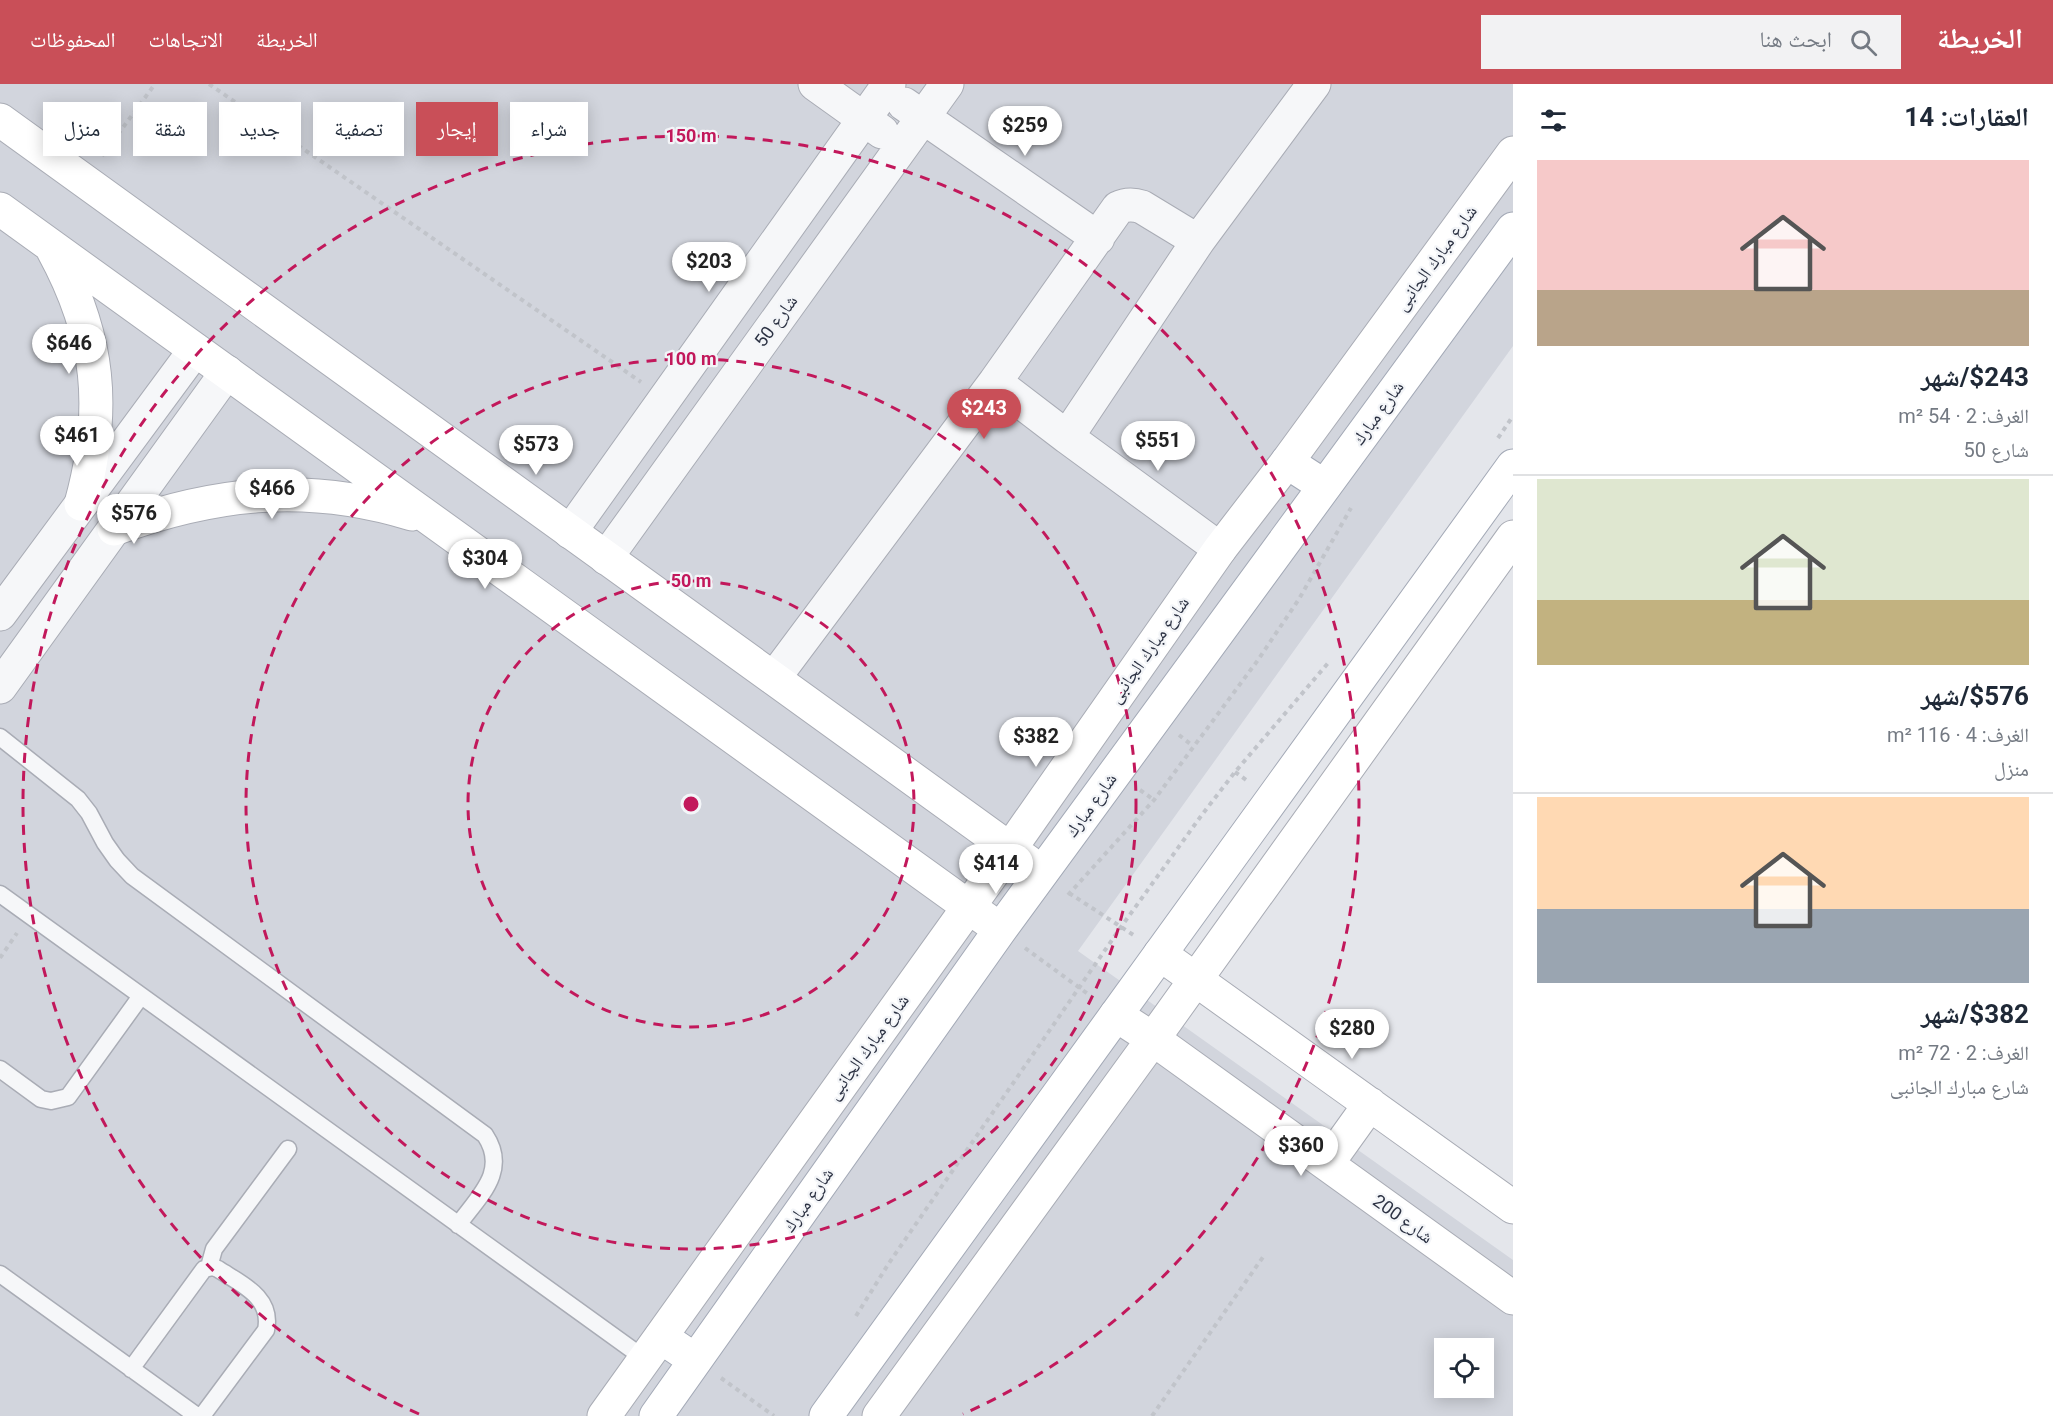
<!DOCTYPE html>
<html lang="ar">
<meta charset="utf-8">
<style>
:root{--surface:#fff;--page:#f2f2f3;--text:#1f2937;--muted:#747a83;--line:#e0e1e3;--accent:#c94f58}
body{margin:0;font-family:Roboto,"Noto Naskh Arabic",sans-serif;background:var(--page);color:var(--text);direction:rtl;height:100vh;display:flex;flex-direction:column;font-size:22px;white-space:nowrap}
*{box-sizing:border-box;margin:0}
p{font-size:20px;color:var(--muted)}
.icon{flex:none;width:33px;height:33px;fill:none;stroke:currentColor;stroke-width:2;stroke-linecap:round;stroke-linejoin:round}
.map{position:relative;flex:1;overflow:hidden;direction:ltr}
.drawer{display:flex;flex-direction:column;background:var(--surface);width:540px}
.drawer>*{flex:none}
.top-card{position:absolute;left:18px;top:18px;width:570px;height:54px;direction:rtl;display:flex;gap:12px}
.fabs{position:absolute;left:1434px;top:1254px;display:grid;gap:12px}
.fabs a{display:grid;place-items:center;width:60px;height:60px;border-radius:0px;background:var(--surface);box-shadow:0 3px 15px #0003;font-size:30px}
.price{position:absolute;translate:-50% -51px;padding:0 14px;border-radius:21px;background:#fff;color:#222;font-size:20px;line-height:39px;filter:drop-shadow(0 2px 3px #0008)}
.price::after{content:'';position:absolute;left:50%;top:36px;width:18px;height:14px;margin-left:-9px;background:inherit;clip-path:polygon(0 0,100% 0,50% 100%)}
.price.selected{background:var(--accent);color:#fff}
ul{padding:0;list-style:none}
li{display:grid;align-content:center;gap:12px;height:318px;padding:0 24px}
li+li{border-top:2px solid var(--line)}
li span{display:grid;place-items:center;height:186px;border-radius:0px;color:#555}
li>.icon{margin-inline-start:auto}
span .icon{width:108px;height:108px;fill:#fffc;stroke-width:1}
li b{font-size:26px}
h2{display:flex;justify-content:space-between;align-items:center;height:72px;padding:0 24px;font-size:26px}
.chip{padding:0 21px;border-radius:0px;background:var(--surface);box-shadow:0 3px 15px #0003;font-size:21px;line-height:54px}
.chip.selected{background:var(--accent);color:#fff}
header{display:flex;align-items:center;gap:36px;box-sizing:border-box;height:84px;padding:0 30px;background:var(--accent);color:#fff}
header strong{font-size:28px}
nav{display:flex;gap:33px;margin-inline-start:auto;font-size:21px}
.search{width:420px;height:54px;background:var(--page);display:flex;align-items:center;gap:15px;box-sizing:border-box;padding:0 21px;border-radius:0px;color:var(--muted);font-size:22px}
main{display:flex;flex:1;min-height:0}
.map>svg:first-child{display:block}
.built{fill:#d2d5dd;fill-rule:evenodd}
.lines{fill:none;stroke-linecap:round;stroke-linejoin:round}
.lane-casing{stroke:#a9acb5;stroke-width:19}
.street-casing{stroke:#a9acb5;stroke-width:35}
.secondary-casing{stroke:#a9acb5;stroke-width:35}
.primary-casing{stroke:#a3a9b6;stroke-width:35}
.path{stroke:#c1c4ca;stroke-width:4;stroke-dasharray:4.5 4.5;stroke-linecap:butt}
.lane{stroke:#f6f7f9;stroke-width:16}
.street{stroke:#f6f7f9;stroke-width:33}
.secondary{stroke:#fff;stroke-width:33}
.primary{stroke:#fff;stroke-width:33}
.ring{fill:none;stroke:#c2185b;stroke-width:3;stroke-dasharray:10 8}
.labels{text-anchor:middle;stroke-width:4.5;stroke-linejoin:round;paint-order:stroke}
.street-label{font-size:18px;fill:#2c3243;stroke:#f3f5f8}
.centre{fill:#c2185b;stroke:#f3f5f8;stroke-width:3}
.ring-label{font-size:18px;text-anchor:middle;font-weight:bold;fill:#c2185b;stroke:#f3f5f8;stroke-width:4.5;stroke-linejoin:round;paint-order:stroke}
</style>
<header>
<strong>الخريطة</strong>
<div class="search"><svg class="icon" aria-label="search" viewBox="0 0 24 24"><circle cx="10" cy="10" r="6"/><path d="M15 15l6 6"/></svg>ابحث هنا</div>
<nav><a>الخريطة</a><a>الاتجاهات</a><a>المحفوظات</a></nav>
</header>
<main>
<section class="drawer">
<h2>العقارات: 14<svg class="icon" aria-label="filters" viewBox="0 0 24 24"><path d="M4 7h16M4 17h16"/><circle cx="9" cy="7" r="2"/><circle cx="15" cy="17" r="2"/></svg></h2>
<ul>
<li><span style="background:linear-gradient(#f6c9c9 70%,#b9a48a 0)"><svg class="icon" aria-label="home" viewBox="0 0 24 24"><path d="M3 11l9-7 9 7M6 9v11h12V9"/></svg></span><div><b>$243/شهر</b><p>الغرف: 2 · 54 m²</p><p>شارع 50</p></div></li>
<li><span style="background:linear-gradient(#dfe7d0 65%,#c2b280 0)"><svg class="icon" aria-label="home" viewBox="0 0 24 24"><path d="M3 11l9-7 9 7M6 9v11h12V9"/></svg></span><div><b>$576/شهر</b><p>الغرف: 4 · 116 m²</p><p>منزل</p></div></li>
<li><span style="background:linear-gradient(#ffd9b3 60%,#9aa5b1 0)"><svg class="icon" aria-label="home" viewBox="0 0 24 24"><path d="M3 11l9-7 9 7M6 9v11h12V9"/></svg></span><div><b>$382/شهر</b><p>الغرف: 2 · 72 m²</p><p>شارع مبارك الجانبى</p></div></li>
</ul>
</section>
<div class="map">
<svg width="1513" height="1332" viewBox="0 0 1513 1332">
<rect width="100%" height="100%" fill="#e4e6eb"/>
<path class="built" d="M0 0H1513V262L1078 867 1513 1176V1332H0ZM1444 1264H1484V1304H1444Z"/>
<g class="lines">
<g class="lane-casing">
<path id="lane" d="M0 653 78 715 89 729 105 759 117 776 132 792 485 1051C509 1087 479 1112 458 1141
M0 810 645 1275
M0 985 41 1015 51 1017 68 1013 141 912
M209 1183 214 1165 288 1065
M0 1190 197 1332
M131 1285 204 1185 213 1183 218 1185C241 1200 273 1213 266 1246L202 1332"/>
</g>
<g class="street-casing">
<path id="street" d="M815 0 882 48
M904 20 1098 154
M995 298 1067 353 1198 157 1314 0
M1067 353 1220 465
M570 448 889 0
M606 474 947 0
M0 530 195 266
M774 594 995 298 1118 124C1126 120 1133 120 1142 123L1198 157
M0 603 227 288"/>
</g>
<g class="secondary-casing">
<path id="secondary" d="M0 36 1028 778
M0 125 987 836
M53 166C100 252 107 326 81 420
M114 445C215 408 307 398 412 430
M1160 870 1513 1123
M1116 931 1153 955 1513 1214
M1327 1080 1370 1020
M604 1332 1010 765 1220 465 1287 378 1513 69
M879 1332 1153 955 1513 453"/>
</g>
<g class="primary-casing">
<path id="primary" d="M1287 378 1324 402
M661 1253 695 1276
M656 1332 1000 846 1513 145
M826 1332 1513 382"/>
</g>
<path class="path" d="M209 0 641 298
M102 72 155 0
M1498 354 1513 332
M1179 651 1193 662
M1235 688 1249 698
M1140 706 1154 716
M1069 809 1135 852
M1068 811 1154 716 1258 576 1299 515 1351 424
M1025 864 1092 913
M0 874 17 849
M856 1232 889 1179 951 1089 1121 843 1201 732 1235 688 1329 578
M721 1294 774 1332
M1152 1332 1263 1173"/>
<use href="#lane" class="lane"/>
<use href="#street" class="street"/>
<use href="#secondary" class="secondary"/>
<use href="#primary" class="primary"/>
</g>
<g class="ring">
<circle cx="691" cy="720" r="223"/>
<circle cx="691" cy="720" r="445"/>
<path d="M419 1330A668 668 0 1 1 963 1330"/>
</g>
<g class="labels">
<g class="street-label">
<text transform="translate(1436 174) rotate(-54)" y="6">شارع مبارك الجانبى</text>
<text transform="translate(776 237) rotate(-54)" y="6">شارع 50</text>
<text transform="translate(1378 329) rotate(-54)" y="6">شارع مبارك</text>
<text transform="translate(1149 566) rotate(-55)" y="6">شارع مبارك الجانبى</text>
<text transform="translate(1091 721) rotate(-54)" y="6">شارع مبارك</text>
<text transform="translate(868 963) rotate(-54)" y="6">شارع مبارك الجانبى</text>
<text transform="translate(808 1116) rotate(-55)" y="6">شارع مبارك</text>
<text transform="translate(1403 1135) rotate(36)" y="6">شارع 200</text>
</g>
</g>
<circle cx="691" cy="720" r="9" class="centre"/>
<g class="ring-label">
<text x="691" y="58">150 m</text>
<text x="691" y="281">100 m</text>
<text x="691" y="503">50 m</text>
</g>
</svg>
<div class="fabs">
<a><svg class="icon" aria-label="locate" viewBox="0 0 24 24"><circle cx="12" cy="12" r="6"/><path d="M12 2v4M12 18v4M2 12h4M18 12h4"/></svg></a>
</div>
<b class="price" style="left:1025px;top:73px">$259</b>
<b class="price" style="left:709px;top:209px">$203</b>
<b class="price" style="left:69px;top:291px">$646</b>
<b class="price selected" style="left:984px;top:356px">$243</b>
<b class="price" style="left:77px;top:383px">$461</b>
<b class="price" style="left:1158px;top:388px">$551</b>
<b class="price" style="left:536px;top:392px">$573</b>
<b class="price" style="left:272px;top:436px">$466</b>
<b class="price" style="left:134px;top:461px">$576</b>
<b class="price" style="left:485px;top:506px">$304</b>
<b class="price" style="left:1036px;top:684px">$382</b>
<b class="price" style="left:996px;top:811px">$414</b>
<b class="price" style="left:1352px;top:976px">$280</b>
<b class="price" style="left:1301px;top:1093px">$360</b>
<div class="top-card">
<a class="chip">شراء</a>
<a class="chip selected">إيجار</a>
<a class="chip">تصفية</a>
<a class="chip">جديد</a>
<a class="chip">شقة</a>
<a class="chip">منزل</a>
</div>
</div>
</main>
